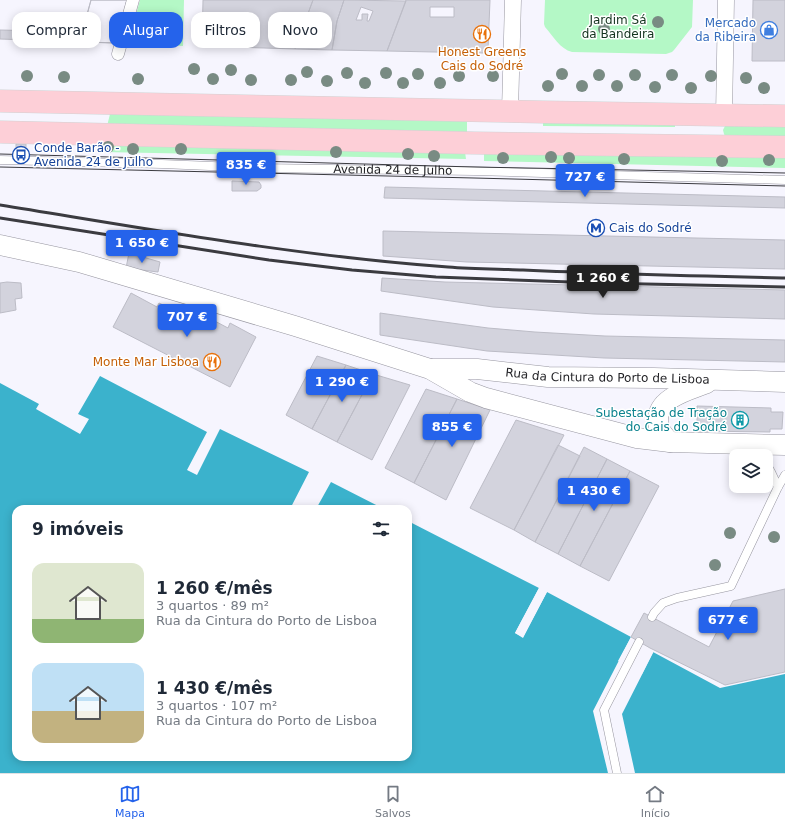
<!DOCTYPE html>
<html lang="pt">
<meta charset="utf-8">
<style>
:root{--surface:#fff;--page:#f2f2f3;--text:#1f2937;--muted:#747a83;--line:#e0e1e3;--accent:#2563eb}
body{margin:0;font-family:"DejaVu Sans",sans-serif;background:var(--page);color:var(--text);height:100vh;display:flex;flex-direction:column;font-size:15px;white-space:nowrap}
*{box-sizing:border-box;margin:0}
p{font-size:13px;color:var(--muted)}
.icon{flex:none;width:22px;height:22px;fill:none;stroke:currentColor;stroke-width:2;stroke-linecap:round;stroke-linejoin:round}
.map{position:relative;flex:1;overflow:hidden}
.drawer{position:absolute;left:12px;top:505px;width:400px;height:256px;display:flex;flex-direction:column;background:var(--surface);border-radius:12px;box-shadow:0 2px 10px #0003}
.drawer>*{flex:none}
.top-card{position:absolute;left:12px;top:12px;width:400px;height:36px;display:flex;gap:8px}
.controls{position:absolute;left:729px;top:449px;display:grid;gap:8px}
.controls a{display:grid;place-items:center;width:44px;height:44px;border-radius:8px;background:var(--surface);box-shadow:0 2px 10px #0003;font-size:20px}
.price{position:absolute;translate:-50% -34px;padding:0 9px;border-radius:4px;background:var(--accent);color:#fff;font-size:13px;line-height:26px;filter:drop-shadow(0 1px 2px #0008)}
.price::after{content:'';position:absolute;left:50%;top:24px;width:12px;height:9px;margin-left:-6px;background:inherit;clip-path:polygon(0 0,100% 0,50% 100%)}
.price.current{background:#222;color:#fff}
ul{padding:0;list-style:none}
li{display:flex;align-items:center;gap:12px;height:100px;padding:0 20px}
li span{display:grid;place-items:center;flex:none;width:112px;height:80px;border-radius:12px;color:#555}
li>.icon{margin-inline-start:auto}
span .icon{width:48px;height:48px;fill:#fffc;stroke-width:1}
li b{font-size:17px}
h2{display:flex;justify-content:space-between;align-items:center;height:48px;padding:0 20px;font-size:17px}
.chip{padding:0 14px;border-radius:12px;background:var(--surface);box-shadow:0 2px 10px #0003;font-size:14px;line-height:36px}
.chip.current{background:var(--accent);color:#fff}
.tab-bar{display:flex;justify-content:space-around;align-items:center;height:56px;border-top:1px solid var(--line);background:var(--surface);font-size:11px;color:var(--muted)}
.tab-bar a{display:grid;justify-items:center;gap:2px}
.tab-bar .current{color:var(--accent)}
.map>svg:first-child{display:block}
.green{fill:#b4f8c6}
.water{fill:#3bb2cc}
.pier{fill:#f6f5fe}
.building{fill:#d3d3dd;stroke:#bcbcc6;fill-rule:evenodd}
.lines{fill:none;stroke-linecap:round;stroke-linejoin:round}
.service-casing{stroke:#9796a0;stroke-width:9}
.pedestrian-casing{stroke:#9796a0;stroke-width:13}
.minor-casing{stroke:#9796a0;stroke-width:17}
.tertiary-casing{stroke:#9796a0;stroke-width:21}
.primary-casing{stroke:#d2d2d3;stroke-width:23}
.service{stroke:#fff;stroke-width:8}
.pedestrian{stroke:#fff;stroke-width:12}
.minor{stroke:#fff;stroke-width:16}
.tertiary{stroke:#fff;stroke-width:20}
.primary{stroke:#fdcfd7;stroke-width:22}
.tram{stroke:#3b3b40;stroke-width:1}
.rail{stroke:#3b3b40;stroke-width:3}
.tree{fill:#798b83}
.labels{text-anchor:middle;stroke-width:3;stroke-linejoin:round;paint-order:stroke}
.park-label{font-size:12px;fill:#13341e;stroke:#fff}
.shop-label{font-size:12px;fill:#366cbe;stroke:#fff;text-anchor:end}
.food-label{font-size:12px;fill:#c56008;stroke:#fff}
.transit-label{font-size:12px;fill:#164399;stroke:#fff;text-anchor:start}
.street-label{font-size:12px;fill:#1f1f23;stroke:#fff}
.culture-label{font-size:12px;fill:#0d838f;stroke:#fff;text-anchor:end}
</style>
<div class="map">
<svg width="785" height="773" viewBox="0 0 785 773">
<rect width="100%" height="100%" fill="#f6f5fe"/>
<path class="green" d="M140 0H184L183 46 128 44Z
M545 0H693L692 27 674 50 672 52 666 54 572 52C560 49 553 36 545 27L544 24Z
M110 114 467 121V134L107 126Z
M543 123 675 124V127L543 126Z
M785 125V138L725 136 724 134 723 130 725 126Z
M105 145 465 152 466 159 103 152Z
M484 152 785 156V168L484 161Z"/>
<path class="water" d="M100 376 207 432 187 470 197 475 220 429 309 472 290 509H16V757H408V521L539 588 515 633 523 637 547 592 631 637 618 661 642 674 653 652 720 688 785 674V773H0V383L39 404 36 409 80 434 89 419 78 414Z
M331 482 384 509H316Z"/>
<path class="pier" d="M540 586 541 589 518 632 520 634 522 635 546 591 548 590 523 638 515 633Z
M631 637 633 638 621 660 641 671 651 651H654L622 714 635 773H608L593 711Z"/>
<path class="building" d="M91 0H127L116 43 0 39V30L82 32Z
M91 0H127L116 43 80 42Z
M203 0H313L295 49 202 46Z
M313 0H344L337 21 332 50 295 49Z
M344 0 406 1 387 51 332 50 337 21ZM361 7 373 11 369 21H367L368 14H362V20H356Z
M406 0H490L488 50 484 53H482L387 51ZM430 7H454V17H430Z
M753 0H785V61H752Z
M16 144H26V148H16Z
M232 181 259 182 261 185V188L257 191H232Z
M385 187 785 197V208L384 198Z
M383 231 785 240V269L467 262 383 256Z
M129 253 160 262 158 272 126 268Z
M382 278 445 282 785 290V319L594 314 493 307 381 291Z
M7 282 21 283 22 298 15 299 16 310 0 313V283Z
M131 293 157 307 159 303 181 314 183 310 207 322 209 318 228 328 230 323 256 337 230 387 113 327Z
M380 313 429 320 488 328 535 332 605 336 785 340V362L604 358 487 351 380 335Z
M317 356 346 365 312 429 286 415Z
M346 365 373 374 337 442 312 429Z
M373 374 410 385 372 460 337 442Z
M426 389 457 399 414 483 385 468Z
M457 399 490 410 446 500 414 483Z
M697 406 771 408V412H783L782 429H770V432L697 431Z
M516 420 564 435 514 530 470 508Z
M558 445 580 456 535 542 514 530Z
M584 447 607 459 558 554 535 542Z
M607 459 630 471 580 566 558 554Z
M630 471 659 486 609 581 580 566Z
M785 589V672L725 685 650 648 631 637 644 613 709 647 733 601Z"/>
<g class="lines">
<g class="service-casing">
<g id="service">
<path id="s1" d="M0 160 162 164 259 168 474 171 785 180"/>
<path d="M766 463 771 472 778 487"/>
<path d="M652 617 654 613 663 603 677 598 731 586 778 487 785 475"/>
<path d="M617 773 604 710 639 642"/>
</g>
</g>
<g class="pedestrian-casing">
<path id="pedestrian" d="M118 54 133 0"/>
</g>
<g class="minor-casing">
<path id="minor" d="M510 111 513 0
M724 116 726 0"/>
</g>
<g class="tertiary-casing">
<g id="tertiary">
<path d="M0 245 79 262 295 326 430 369 470 392 486 398 637 438 670 442 785 445"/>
<path id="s2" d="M432 369H477L548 377 654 378 785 382"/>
<path d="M670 442C667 439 662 434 660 430 659 427 658 424 658 421 657 397 690 390 707 383"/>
</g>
</g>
<g class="primary-casing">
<path id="primary" d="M0 101 543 112 785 116
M0 132 474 143 785 147"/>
</g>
<use href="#service" class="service"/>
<use href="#pedestrian" class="pedestrian"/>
<use href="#minor" class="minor"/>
<use href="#tertiary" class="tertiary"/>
<use href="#primary" class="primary"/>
<path class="tram" d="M0 154 474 167 785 173
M0 167 474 178 785 186"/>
<path class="rail" d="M0 205C149 229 297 256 448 267 473 269 498 269 523 270 610 274 698 276 785 278
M0 218 269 260 352 270 436 277 598 283 785 287"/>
</g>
<g class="tree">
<circle cx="658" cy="22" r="6"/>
<circle cx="604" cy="29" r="6"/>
<circle cx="194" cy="69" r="6"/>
<circle cx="231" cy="70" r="6"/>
<circle cx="307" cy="72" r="6"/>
<circle cx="347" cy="73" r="6"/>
<circle cx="386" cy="73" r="6"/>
<circle cx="418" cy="74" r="6"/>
<circle cx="562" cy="74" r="6"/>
<circle cx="599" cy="75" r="6"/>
<circle cx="635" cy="75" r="6"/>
<circle cx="672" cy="75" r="6"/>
<circle cx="27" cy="76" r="6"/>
<circle cx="459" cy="76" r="6"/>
<circle cx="493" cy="76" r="6"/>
<circle cx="711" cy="76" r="6"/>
<circle cx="64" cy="77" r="6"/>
<circle cx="746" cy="78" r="6"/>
<circle cx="138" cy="79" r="6"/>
<circle cx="213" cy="79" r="6"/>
<circle cx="251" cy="80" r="6"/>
<circle cx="291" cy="80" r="6"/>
<circle cx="327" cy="81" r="6"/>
<circle cx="365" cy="83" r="6"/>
<circle cx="403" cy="83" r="6"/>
<circle cx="440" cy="83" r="6"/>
<circle cx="548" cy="86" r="6"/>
<circle cx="582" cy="86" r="6"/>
<circle cx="617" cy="86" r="6"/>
<circle cx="655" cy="87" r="6"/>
<circle cx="691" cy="88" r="6"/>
<circle cx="764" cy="88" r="6"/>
<circle cx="108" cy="147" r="6"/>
<circle cx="133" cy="149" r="6"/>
<circle cx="181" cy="149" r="6"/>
<circle cx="336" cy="152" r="6"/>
<circle cx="408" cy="154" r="6"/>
<circle cx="434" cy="156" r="6"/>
<circle cx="551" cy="157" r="6"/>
<circle cx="503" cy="158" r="6"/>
<circle cx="569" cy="158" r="6"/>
<circle cx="624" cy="159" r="6"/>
<circle cx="769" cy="160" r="6"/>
<circle cx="722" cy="161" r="6"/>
<circle cx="730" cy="533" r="6"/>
<circle cx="774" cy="537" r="6"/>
<circle cx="715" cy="565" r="6"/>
</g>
<defs>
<g id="shop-ring" transform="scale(0.9)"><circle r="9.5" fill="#fff" stroke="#3f7fe0" stroke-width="1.5"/><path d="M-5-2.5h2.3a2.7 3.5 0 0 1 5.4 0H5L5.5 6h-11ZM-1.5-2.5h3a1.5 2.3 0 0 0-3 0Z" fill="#3f7fe0"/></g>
<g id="restaurant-ring" transform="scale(0.9)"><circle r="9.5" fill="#fff" stroke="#e8710a" stroke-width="1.5"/><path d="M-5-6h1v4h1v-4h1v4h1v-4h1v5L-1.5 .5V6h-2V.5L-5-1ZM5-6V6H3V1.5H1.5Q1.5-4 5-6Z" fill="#e8710a"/></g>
<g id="bus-ring" transform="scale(0.9)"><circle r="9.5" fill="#fff" stroke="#1a4fb4" stroke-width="1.5"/><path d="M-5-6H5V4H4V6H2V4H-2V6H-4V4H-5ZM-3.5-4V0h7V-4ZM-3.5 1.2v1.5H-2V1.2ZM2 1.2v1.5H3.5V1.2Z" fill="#1a4fb4"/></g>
<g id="metro-ring" transform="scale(0.9)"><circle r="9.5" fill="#fff" stroke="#1a4fb4" stroke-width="1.5"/><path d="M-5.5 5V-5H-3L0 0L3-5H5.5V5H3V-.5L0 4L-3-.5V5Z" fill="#1a4fb4"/></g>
<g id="building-ring" transform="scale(0.9)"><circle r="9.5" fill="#fff" stroke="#0f9aa8" stroke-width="1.5"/><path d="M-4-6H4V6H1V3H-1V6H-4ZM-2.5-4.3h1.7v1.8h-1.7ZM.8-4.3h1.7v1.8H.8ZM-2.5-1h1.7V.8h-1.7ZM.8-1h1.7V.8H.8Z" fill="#0f9aa8"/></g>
</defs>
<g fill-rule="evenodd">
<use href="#shop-ring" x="769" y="30"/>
<use href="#restaurant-ring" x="482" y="34"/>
<use href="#bus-ring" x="21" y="155"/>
<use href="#metro-ring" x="596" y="228"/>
<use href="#restaurant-ring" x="212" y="362"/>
<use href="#building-ring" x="740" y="420"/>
</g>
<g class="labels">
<g class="park-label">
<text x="618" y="24">Jardim Sá<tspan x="618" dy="14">da Bandeira</tspan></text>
</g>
<g class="shop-label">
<text x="756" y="27">Mercado<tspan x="756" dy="14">da Ribeira</tspan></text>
</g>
<g class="food-label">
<text x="482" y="56">Honest Greens<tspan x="482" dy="14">Cais do Sodré</tspan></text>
<text x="199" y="366" text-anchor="end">Monte Mar Lisboa</text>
</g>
<g class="transit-label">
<text x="34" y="152">Conde Barão -<tspan x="34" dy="14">Avenida 24 de Julho</tspan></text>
<text x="609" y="232">Cais do Sodré</text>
</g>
<g class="street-label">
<text dy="4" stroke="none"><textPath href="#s1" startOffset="393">Avenida 24 de Julho</textPath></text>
<text dy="4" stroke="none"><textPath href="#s2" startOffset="176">Rua da Cintura do Porto de Lisboa</textPath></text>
</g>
<g class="culture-label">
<text x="727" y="417">Subestação de Tração<tspan x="727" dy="14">do Cais do Sodré</tspan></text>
</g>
</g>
</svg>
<div class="controls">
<a><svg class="icon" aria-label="layers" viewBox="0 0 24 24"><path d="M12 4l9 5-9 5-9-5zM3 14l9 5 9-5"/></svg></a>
</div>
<b class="price" style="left:246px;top:186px">835 €</b>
<b class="price" style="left:585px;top:198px">727 €</b>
<b class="price" style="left:142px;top:264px">1 650 €</b>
<b class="price current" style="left:603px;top:299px">1 260 €</b>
<b class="price" style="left:187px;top:338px">707 €</b>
<b class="price" style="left:342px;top:403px">1 290 €</b>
<b class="price" style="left:452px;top:448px">855 €</b>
<b class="price" style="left:594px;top:512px">1 430 €</b>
<b class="price" style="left:728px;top:641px">677 €</b>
<div class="top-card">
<a class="chip">Comprar</a>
<a class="chip current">Alugar</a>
<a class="chip">Filtros</a>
<a class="chip">Novo</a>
</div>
<section class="drawer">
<h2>9 imóveis<svg class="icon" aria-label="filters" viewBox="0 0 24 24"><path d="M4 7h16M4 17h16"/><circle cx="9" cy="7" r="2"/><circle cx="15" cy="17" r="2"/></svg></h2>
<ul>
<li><span style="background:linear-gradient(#dfe7d0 70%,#8fb573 0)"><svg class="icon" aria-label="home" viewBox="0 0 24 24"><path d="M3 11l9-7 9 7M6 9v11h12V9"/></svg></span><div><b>1 260 €/mês</b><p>3 quartos · 89 m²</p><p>Rua da Cintura do Porto de Lisboa</p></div></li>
<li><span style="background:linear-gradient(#bfe0f5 60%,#c2b280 0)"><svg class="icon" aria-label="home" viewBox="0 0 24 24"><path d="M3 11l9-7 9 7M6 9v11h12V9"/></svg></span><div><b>1 430 €/mês</b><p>3 quartos · 107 m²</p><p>Rua da Cintura do Porto de Lisboa</p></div></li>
</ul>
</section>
</div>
<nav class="tab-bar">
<a class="current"><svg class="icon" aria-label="map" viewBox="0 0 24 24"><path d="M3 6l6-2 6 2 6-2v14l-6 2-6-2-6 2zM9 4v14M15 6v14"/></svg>Mapa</a>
<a><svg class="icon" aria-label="saved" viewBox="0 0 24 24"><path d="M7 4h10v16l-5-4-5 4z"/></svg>Salvos</a>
<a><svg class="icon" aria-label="home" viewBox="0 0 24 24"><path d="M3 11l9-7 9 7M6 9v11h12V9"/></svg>Início</a>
</nav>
